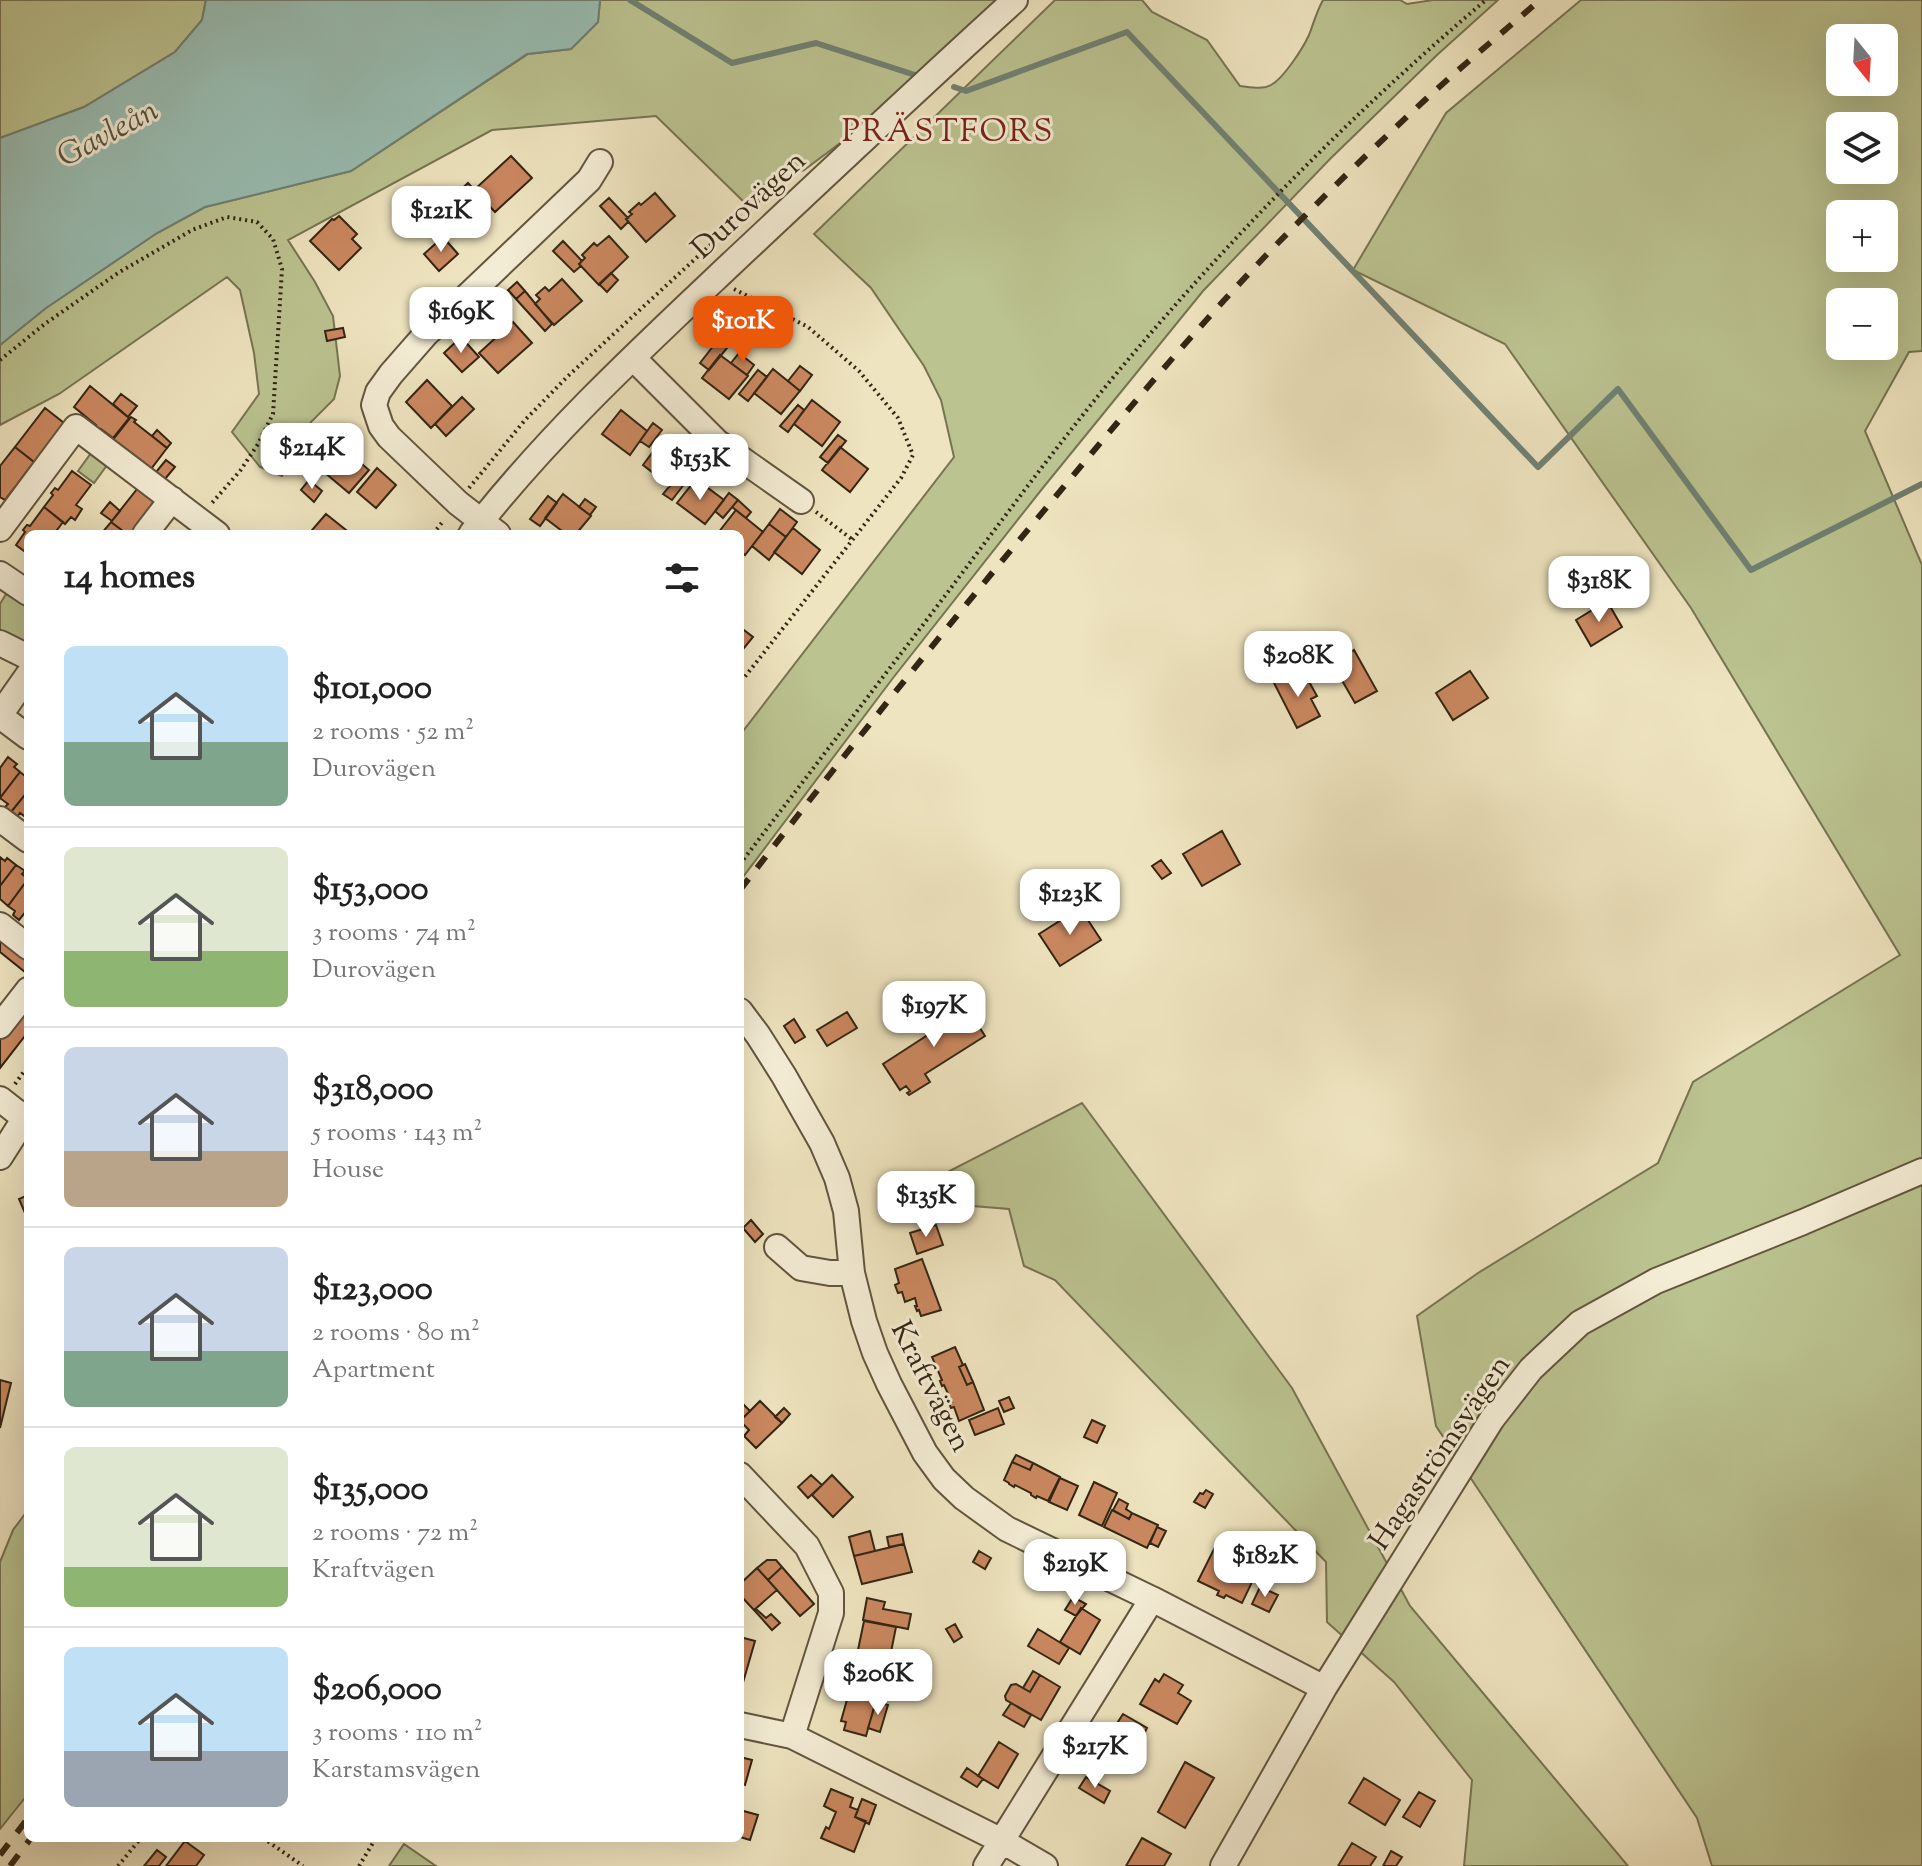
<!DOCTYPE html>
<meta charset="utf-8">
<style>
:root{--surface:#fff;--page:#f2f2f2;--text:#222;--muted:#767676;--line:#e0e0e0;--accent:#ea580c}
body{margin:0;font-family:"Sorts Mill Goudy",serif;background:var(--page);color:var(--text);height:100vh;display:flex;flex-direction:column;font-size:30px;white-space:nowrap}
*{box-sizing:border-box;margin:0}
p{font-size:26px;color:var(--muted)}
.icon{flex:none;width:44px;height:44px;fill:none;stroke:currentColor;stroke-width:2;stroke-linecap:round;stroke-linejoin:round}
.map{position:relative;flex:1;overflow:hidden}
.sheet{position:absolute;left:24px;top:530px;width:720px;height:1312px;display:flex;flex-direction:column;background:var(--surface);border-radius:12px;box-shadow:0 8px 32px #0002}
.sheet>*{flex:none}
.needle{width:52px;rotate:162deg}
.buttons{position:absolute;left:1826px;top:24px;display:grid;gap:16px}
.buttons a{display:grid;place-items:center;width:72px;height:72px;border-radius:12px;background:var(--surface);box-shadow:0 8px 32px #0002;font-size:40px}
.price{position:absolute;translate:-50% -68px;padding:0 18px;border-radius:16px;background:#fff;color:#222;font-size:26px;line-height:52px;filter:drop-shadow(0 2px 4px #0008)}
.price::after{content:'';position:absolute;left:50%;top:48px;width:24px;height:18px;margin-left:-12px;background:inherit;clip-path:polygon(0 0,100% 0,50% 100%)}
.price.active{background:var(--accent);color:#fff}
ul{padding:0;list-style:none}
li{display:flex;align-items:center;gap:24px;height:200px;padding:0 40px}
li+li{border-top:2px solid var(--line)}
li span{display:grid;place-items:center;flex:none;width:224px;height:160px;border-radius:12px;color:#555}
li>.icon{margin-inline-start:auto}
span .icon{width:96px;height:96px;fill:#fffc;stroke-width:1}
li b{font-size:34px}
h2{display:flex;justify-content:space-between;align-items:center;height:96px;padding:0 40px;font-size:34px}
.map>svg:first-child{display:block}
.green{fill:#bbc390;stroke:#777452;stroke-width:2;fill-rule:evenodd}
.water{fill:#99beb3;stroke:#708173;stroke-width:2}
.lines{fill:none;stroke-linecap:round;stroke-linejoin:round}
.stream{stroke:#708173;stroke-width:6}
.building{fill:#cb8860;stroke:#332513;stroke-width:2}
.minor-casing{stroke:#62553e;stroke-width:28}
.path{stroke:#332513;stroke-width:4;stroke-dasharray:2 4;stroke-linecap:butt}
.minor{stroke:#f4edd5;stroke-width:24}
.rail{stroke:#332513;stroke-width:6;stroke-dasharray:14 14;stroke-linecap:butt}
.labels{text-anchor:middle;stroke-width:6;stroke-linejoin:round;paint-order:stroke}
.street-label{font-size:30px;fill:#332513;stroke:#f4edd5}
.neighbourhood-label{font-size:32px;letter-spacing:2px;fill:#7a1f14;stroke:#f4edd5}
.water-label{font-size:32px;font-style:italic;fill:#525343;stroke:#f4edd5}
</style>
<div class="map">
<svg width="1922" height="1866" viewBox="0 0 1922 1866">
<rect width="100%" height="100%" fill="#eee4bf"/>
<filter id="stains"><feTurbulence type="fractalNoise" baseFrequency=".0025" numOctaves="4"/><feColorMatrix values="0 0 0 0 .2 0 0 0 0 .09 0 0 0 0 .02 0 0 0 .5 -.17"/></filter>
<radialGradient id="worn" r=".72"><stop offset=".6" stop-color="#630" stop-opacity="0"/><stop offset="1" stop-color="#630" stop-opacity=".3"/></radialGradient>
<path class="green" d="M0 0H206L202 20 175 52 84 107 0 138Z
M600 0H999L851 135 804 170 763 185 745 203 656 116 492 130 288 240 315 282 333 316 340 376 334 399 311 422 282 476 260 467 232 432 259 394 254 353 240 290 227 277 59 394 0 425V345L46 308 157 233 205 207 351 171 528 54 571 49 598 22Z
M1055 0H1142L1152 12 1207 40 1240 86C1250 87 1262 90 1271 85 1284 78 1303 48 1309 35 1314 22 1316 13 1323 0H1400L1407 4 1433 0H1498L1437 55 1330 159 1203 291 1042 489 893 678 740 881V735L954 457 941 400 924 366 871 288 814 234Z
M1581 0H1922V351L1909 352 1865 431 1922 565V1866H1712L1697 1818 1436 1426 1417 1316 1478 1273 1658 1163 1693 1082 1900 955 1691 608 1505 344 1353 270 1446 113ZM1840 38H1884V82H1840ZM1840 126H1884V170H1840ZM1840 214H1884V258H1840ZM1840 302H1884V346H1840Z
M94 449 110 461 94 483 78 471Z
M6 594 23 604 28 610V647L0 633V604Z
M1082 1103 1292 1388 1410 1606 1628 1866H1464L1472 1780 1394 1682 1327 1622 1326 1562 1055 1280 1024 1266 1009 1209 960 1205 926 1183Z
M28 1510V1794L0 1829V1562L13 1530Z
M404 1844 436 1866H389Z"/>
<path class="water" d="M206 0H600L598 22 571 49 527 54 351 171 205 207 157 233 46 308 0 345V138L84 107 175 52 202 20Z"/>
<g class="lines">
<path class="stream" d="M630 0 732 63 816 43 915 75
M954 87 966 91 1127 32 1538 467 1618 389 1751 570 1922 484"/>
</g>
<path class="building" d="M511 156 532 178 495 212 474 190Z
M468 183 489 206 474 220 453 197Z
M655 193 675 216 646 242 626 219 632 214 629 212 639 203 641 205Z
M609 198 628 218 626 219 628 222 621 229 600 206Z
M339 216 357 234 352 239 361 248 339 270 310 241 332 219 334 220Z
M609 236 628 257 599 285 579 264 585 258 582 255 594 243 597 246Z
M443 237 458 254 439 271 424 254Z
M563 241 582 261 579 264 581 266 574 272 553 251Z
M611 273 618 280 607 292 599 284Z
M562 279 582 301 554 325 535 304 540 299 536 295 545 287 549 291Z
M517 282 525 291 516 299 508 290Z
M525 291 552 324 545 331 516 299Z
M513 322 532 343 498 373 479 353Z
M343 328 345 337 327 341 325 331Z
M461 337 479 357 462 372 444 353Z
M718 340 727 348 709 370 700 363Z
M739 353 754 365 747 375 731 363Z
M720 355 748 376 729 399 702 378Z
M800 366 812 375 800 391 788 381Z
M773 369 800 391 781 414 754 393Z
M758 370 767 377 748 401 739 394Z
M427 380 452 406 431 428 406 402Z
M90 386 129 418 113 438 101 429 99 431 94 427 96 425 74 407Z
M121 394 137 406 128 417 113 404Z
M462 397 474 409 446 436 435 424Z
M812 400 840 422 822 446 794 424Z
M798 405 804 410 788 432 780 426Z
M45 408 64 423 47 451 44 449 34 462 15 447Z
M621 410 647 431 630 455 602 434Z
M131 417 136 420 134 422 167 448 151 469 139 459 137 462 132 458 134 455 118 443 117 445 112 441Z
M653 423 662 430 649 447 640 441Z
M157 430 171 443 167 448 152 436Z
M311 435 324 445 313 458 300 447Z
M838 435 846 441 828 463 820 457Z
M330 437 369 470 349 493 311 461Z
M661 441 688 462 670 486 643 465Z
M15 447 34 462 18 483 21 485 18 489 15 487 5 500 0 497V466Z
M840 447 868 469 850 492 822 470Z
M166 460 175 467 165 479 156 472Z
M377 468 396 485 376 508 357 492Z
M72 471 91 485 76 505 82 509 75 520 71 517 65 524 44 507 53 495 51 493 55 488 58 490Z
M677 477 685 483 672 500 663 494Z
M696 479 724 500 705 524 677 503Z
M309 480 322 491 314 502 301 490Z
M141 484 161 498 133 534H127L111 522Z
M729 493 738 500 723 518 715 511Z
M563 494 591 516 576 534H566L545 518Z
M548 496 557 503 540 526 530 519Z
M585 499 596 507 590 515 579 507Z
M738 500 751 512 746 518 732 507Z
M110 502 120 511 112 521 101 513Z
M44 507 63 522 54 534H28V554L16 545 25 532 23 530 27 525 30 526Z
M780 509 797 522 786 537 769 524Z
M736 510 763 532 745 555 740 551V534L718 533Z
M326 514 351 534H317L312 530Z
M111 522 127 534H101Z
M769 524 786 537 769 560 752 546Z
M793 528 820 550 802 574 774 552Z
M1607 601 1622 627 1591 646 1576 620Z
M740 627 753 637 740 653Z
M1354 650 1377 691 1355 703 1332 663Z
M1470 671 1488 698 1453 720 1436 693Z
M1294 672 1299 682 1307 678 1317 696 1311 699 1320 716 1297 728 1274 683Z
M8 757 17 764 14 767 20 772 0 798V768Z
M20 772 25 776 28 773V791L11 812 5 807 8 804 0 798Z
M28 791V819L20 813 17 817 11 812Z
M1222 831 1240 864 1202 886 1183 854Z
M0 857 5 861 7 858 16 865 0 886Z
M1161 860 1171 873 1162 879 1152 866Z
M16 865 25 871 22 874 28 879 8 906 0 899V886Z
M28 879V909L19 920 13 915 15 911 8 906Z
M1080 908 1101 940 1060 966 1039 934Z
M0 930 28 952V968L25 972 0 952Z
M963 1002 985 1036 925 1074 930 1082 909 1095 907 1093 910 1091 906 1086 900 1090 883 1064 940 1027 936 1020Z
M28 1005V1032L0 1068V1040Z
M847 1012 857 1028 827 1046 817 1030Z
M794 1019 805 1037 795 1043 784 1026Z
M28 1195V1220L19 1199Z
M751 1220 763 1234 755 1242 743 1228Z
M936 1225 943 1245 917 1254 910 1233Z
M922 1259 941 1310 921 1316 919 1310 917 1311 915 1306H917L915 1298 905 1302 902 1292 898 1293 895 1285 899 1283 895 1269Z
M955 1347 963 1365 959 1367 967 1385 973 1382 984 1410 959 1421 954 1407 951 1408 949 1403 952 1402 944 1385 942 1386 940 1381 942 1380 932 1357Z
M965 1364 973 1382 967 1385 959 1367Z
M0 1380 11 1383 0 1428Z
M1009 1397 1014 1408 1004 1412 999 1401Z
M740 1401 750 1411 740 1421Z
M760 1401 782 1423 756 1448 744 1436 749 1430 740 1421Z
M784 1408 790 1414 782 1423 775 1417Z
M998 1408 1004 1424 975 1435 969 1420Z
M1092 1420 1105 1426 1097 1443 1084 1437Z
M1016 1455 1033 1463 1030 1470 1012 1462Z
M1012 1462 1030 1470 1033 1463 1060 1477 1048 1501 1037 1496 1036 1498 1031 1495V1493L1015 1485 1014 1487 1009 1484V1483L1004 1480Z
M811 1475 822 1485 808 1498 798 1487Z
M832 1475 853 1497 833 1517 812 1495Z
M1060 1478 1078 1486 1067 1510 1049 1502Z
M1094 1482 1117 1493 1102 1526 1079 1515Z
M1206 1490 1213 1494 1205 1508 1194 1502 1200 1493 1203 1494Z
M1119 1499 1128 1504 1126 1509 1132 1513 1129 1519 1113 1510Z
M1112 1510 1129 1519 1132 1513 1158 1525 1147 1548 1104 1527Z
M1157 1527 1166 1531 1158 1547 1150 1543Z
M870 1531 875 1551 854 1556 849 1537Z
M902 1534 904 1544 889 1547 887 1537Z
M1218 1541 1233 1549 1225 1566 1253 1580 1242 1603 1226 1595 1224 1598 1217 1595 1219 1591 1198 1581Z
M904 1544 912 1572 862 1584 854 1556Z
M979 1551 991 1558 985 1569 973 1562Z
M767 1560H776L782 1567 768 1580 757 1568Z
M782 1567 814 1604 800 1616 768 1580Z
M757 1568 777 1590 754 1610 740 1595V1584Z
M1260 1587 1278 1595 1269 1612 1252 1604Z
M1073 1597 1086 1604 1076 1616 1065 1610Z
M867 1598 885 1602 883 1609 911 1614 908 1629 863 1620Z
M1081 1608 1100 1620 1080 1654 1060 1642Z
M756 1609 766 1618 771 1614 780 1623 772 1630 754 1610Z
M864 1621 896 1627 890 1657 858 1650Z
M955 1624 962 1637 954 1642 946 1629Z
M1038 1629 1069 1648 1059 1664 1028 1646Z
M740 1637 755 1641 740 1693Z
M856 1666 884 1674 881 1682 854 1675Z
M1033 1671 1040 1675 1030 1692 1023 1688Z
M1164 1674 1183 1685 1178 1693 1191 1701 1177 1724 1140 1704 1155 1679 1159 1682Z
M854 1675 881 1682 866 1736 844 1730 846 1722 841 1721Z
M1040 1675 1060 1687 1041 1720 1006 1700 1005 1696 1011 1685 1016 1684 1030 1692Z
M876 1702 888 1705 880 1732 868 1728Z
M1011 1703 1031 1715 1024 1727 1003 1715Z
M1123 1714 1147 1728 1141 1740 1116 1725Z
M1119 1727 1137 1737 1131 1746 1114 1735Z
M999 1742 1018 1754 998 1788 978 1776Z
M740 1757 752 1760 745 1785 740 1783Z
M1185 1762 1214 1778 1185 1828 1158 1812Z
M967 1768 983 1779 977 1787 961 1777Z
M1086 1777 1110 1791 1104 1803 1079 1788Z
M1364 1778 1400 1800 1385 1825 1349 1803Z
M831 1789 853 1798 850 1807 858 1810 855 1817 866 1821 854 1852 821 1838 826 1827 829 1829 836 1812 824 1806Z
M1419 1792 1435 1801 1420 1827 1403 1817Z
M862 1799 876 1805 869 1824 855 1817Z
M740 1810 758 1815 750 1840 740 1837Z
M1142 1838 1171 1854 1164 1866H1126Z
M185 1841 204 1855 196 1866H166Z
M1352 1843 1376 1857 1370 1866H1338Z
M157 1850 166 1857 159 1866H144Z
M1391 1851 1402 1857 1396 1866H1383Z"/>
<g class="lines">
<g class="minor-casing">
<path id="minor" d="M633 358 717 442 801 501
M0 529 76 427 217 534
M145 534 172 499
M471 534C548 435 640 350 731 264 825 176 919 87 1015 0
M498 534 458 503 389 437 381 426 374 405 378 392 391 374 426 334 459 304 589 180 600 162
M0 574 28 593
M0 643 28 657
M0 715 28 675
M0 716 28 737
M0 819 28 840
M0 925 28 947
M740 1011 758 1035 784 1076 822 1143 837 1178 846 1211 852 1273 864 1321 875 1353 889 1384 925 1453 944 1479 964 1498 1007 1529 1152 1599 1324 1688
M0 1026 28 990
M0 1099 28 1121
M0 1157 28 1113
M777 1247 801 1268 830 1273H852
M740 1475 807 1546 831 1593V1613L792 1736
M740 1725 792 1736 1002 1841 1045 1866
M986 1866 1152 1599
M1223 1866 1324 1688 1492 1419 1531 1369 1580 1323 1656 1281 1803 1222 1922 1171"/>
</g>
<path class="path" d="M734 289 808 327 859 371 898 418 913 455 901 478 740 683
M0 360 46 323 118 273 192 230 227 217 257 222 273 239 282 269 273 414 258 444 240 471 211 504
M469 488 525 420 568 376 732 225 757 202 778 188
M816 512 853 540
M433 534 444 520
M740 864C805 779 870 694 935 609 995 530 1053 450 1116 374 1229 239 1352 113 1486 0
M15 1084 28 1066
M263 1838 303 1866
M118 1866 141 1838
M359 1866 376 1838"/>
<use href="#minor" class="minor"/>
<path class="rail" d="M740 890C840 760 942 632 1047 507 1120 419 1194 330 1274 247 1323 197 1374 147 1426 99 1463 65 1502 33 1540 0
M0 1855 28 1818
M10 1866 31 1838"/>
</g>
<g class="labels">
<g class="street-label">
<text transform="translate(748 204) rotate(-43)" y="10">Durovägen</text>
<text transform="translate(932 1386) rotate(63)" y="10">Kraftvägen</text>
<text transform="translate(1439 1452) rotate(-56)" y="10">Hagaströmsvägen</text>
</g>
<g class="neighbourhood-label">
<text x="948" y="141">PRÄSTFORS</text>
</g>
<g class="water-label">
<text transform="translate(107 132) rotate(-28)" y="11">Gavleån</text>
</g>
</g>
<rect width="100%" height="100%" filter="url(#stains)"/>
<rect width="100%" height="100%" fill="url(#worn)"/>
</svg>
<div class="buttons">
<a><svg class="needle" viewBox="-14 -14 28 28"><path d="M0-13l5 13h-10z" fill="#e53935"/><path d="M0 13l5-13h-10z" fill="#767676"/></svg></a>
<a><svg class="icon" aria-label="layers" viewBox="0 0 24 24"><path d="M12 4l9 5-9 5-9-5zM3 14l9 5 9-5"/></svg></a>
<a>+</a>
<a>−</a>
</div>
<b class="price" style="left:441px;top:254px">$121K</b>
<b class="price" style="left:461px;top:355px">$169K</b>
<b class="price active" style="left:743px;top:364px">$101K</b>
<b class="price" style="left:312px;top:491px">$214K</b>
<b class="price" style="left:700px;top:502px">$153K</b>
<b class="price" style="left:1599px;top:624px">$318K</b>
<b class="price" style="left:1298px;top:699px">$208K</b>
<b class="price" style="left:1070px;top:937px">$123K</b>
<b class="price" style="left:934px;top:1049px">$197K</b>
<b class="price" style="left:926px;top:1239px">$135K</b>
<b class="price" style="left:1265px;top:1599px">$182K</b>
<b class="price" style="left:1075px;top:1607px">$219K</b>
<b class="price" style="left:878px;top:1717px">$206K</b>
<b class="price" style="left:1095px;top:1790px">$217K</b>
<section class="sheet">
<h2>14 homes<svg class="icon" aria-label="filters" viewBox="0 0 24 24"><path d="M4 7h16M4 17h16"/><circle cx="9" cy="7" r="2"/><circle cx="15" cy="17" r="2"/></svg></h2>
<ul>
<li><span style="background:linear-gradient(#bfe0f5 60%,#7fa58c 0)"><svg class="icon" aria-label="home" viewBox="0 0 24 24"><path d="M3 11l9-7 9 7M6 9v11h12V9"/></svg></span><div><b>$101,000</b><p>2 rooms · 52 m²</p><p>Durovägen</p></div></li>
<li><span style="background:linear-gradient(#dfe7d0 65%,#8fb573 0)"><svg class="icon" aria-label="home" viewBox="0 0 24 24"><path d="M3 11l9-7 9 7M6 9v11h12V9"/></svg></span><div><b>$153,000</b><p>3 rooms · 74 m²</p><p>Durovägen</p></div></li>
<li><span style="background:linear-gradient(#c9d6e8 65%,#b9a48a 0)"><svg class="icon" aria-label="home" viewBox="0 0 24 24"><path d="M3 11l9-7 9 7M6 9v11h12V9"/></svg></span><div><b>$318,000</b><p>5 rooms · 143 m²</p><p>House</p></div></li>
<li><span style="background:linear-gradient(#c9d6e8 65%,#7fa58c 0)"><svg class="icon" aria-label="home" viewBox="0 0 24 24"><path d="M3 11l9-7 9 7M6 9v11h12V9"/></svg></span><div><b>$123,000</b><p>2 rooms · 80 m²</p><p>Apartment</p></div></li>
<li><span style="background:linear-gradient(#dfe7d0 75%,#8fb573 0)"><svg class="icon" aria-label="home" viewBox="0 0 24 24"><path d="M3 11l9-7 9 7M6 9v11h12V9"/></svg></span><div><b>$135,000</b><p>2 rooms · 72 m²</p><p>Kraftvägen</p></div></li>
<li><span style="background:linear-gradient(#bfe0f5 65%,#9aa5b1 0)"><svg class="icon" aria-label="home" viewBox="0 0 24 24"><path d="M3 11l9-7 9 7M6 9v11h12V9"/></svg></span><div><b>$206,000</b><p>3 rooms · 110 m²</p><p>Karstamsvägen</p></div></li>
</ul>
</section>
</div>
